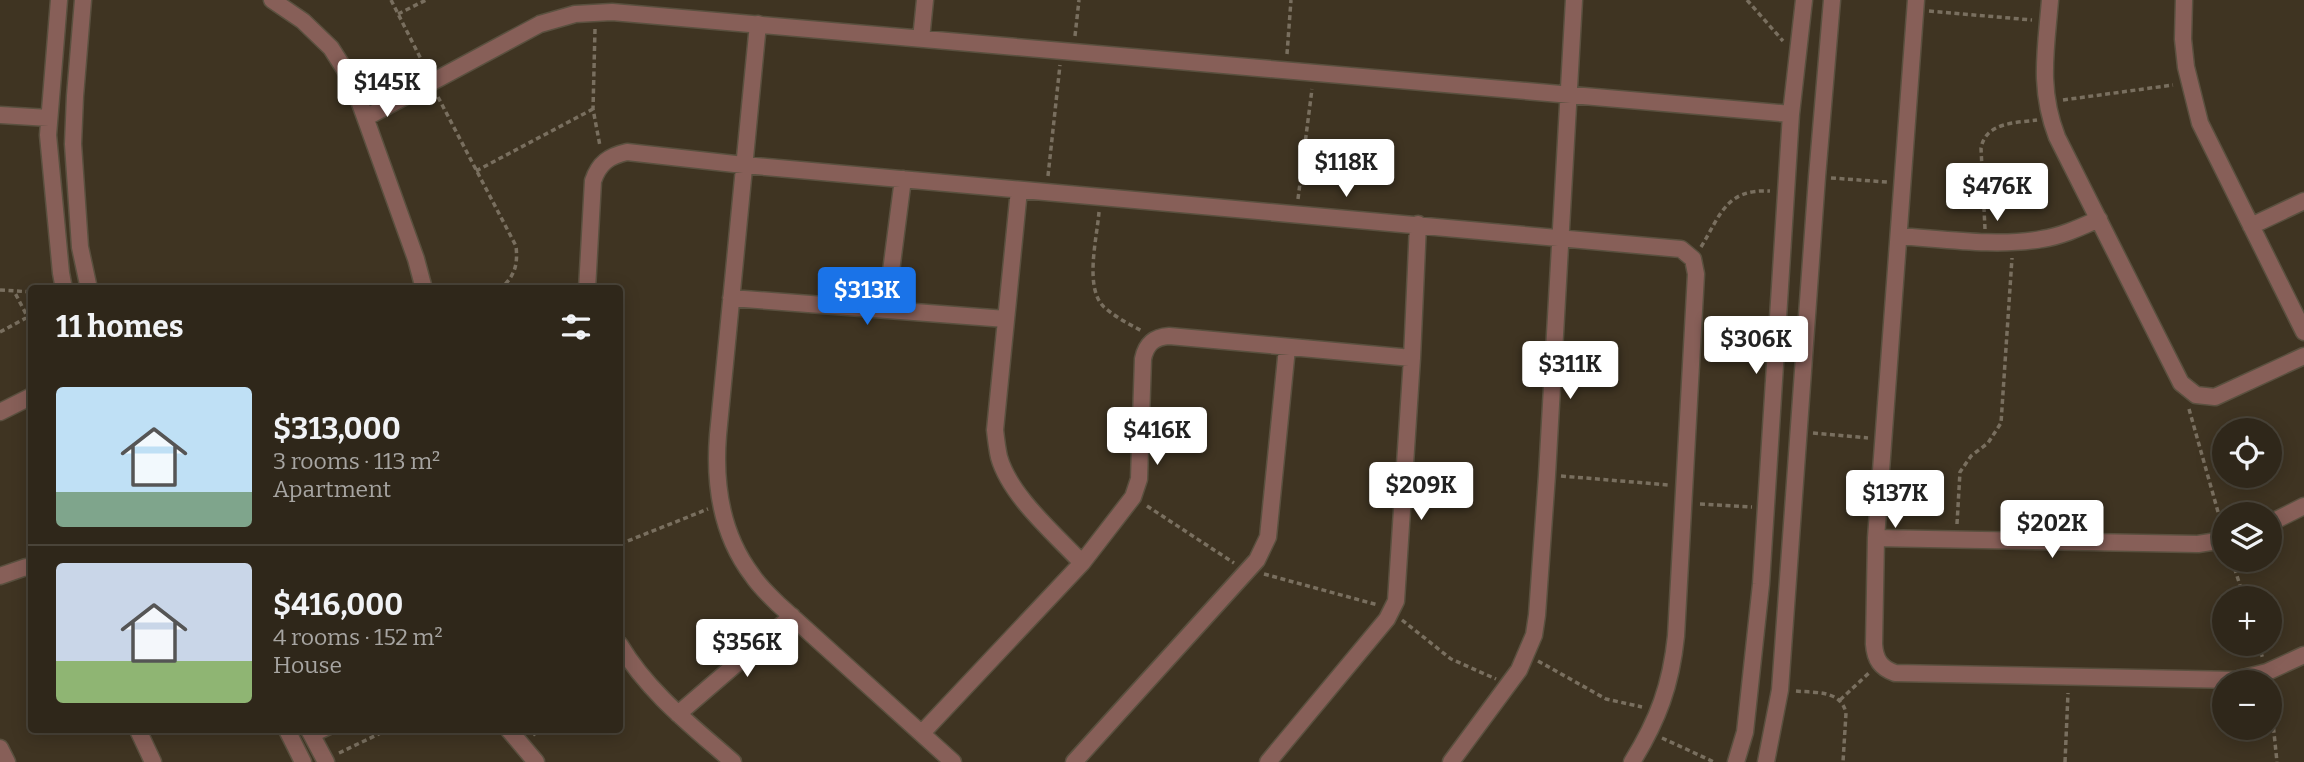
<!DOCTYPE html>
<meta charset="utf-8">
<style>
:root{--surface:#2f271a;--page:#3b3327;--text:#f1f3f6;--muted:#a7a5a2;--line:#4a4439;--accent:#1a73e8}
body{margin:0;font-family:Bitter,serif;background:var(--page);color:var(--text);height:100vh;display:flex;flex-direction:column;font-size:26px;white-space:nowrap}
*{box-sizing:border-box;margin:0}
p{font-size:23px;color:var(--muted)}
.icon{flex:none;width:38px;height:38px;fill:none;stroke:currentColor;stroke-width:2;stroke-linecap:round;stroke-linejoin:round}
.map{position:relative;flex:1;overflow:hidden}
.sheet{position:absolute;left:28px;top:285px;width:595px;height:448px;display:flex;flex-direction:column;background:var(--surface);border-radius:7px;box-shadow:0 4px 18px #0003,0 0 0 2px var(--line)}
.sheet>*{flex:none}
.fabs{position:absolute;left:2212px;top:418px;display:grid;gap:14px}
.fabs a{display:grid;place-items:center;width:70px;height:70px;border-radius:50%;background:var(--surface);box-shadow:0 4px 18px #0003,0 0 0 2px var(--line);font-size:35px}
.price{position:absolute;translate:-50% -60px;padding:0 16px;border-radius:7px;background:#fff;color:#222;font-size:23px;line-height:46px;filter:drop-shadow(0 2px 4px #0008)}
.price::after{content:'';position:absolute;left:50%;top:42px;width:21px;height:16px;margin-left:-10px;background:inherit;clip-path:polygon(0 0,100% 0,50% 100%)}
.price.current{background:var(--accent);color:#fff}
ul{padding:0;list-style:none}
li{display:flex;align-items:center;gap:21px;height:175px;padding:0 28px}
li+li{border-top:2px solid var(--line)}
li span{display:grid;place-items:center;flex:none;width:196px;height:140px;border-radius:7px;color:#555}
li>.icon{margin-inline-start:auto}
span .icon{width:84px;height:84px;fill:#fffc;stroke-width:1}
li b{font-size:30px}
h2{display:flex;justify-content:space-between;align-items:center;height:84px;padding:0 28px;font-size:30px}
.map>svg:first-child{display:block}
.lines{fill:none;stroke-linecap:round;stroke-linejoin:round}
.lane-casing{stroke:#5a503f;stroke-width:11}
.street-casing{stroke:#5a503f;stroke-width:19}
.path{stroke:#796f5f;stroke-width:3.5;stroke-dasharray:5 3.5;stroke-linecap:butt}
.lane{stroke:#875f58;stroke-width:8}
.street{stroke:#875f58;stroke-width:16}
</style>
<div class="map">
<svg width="2304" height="762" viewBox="0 0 2304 762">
<rect width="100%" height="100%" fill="#3f3422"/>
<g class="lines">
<g class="lane-casing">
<path id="lane" d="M313 738 330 730"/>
</g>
<g class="street-casing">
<path id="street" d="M59 0 48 135 61 273 64 289
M83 0 75 96 73 144 80 247 89 289
M272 0 303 21 331 48 352 81 416 259 424 289
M1916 0 1876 538 1874 644C1875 660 1881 668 1895 673L2235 680 2267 672 2304 655
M2050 0C2046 50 2038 88 2057 137L2181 383 2196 395 2215 397 2304 356
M2184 0 2183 39 2186 67 2200 123 2304 332
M758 24 718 435C714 485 721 534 752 575 759 586 769 595 778 604L953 762
M921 39 925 0
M0 115 49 118
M367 117 540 24 575 14 612 12 1791 114
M1019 190 995 430C996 439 997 448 999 457 1010 496 1054 533 1082 563
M2251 226 2304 201
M1899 236C1944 239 1997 247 2042 239 2062 236 2081 227 2099 219
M587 289 593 181C599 163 609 156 627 152L744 165 1681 249 1693 259 1696 274 1676 636C1671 685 1658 720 1632 762
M731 298 1006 319
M886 310 903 179
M0 412 32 396
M2270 523 2304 506
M1876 538 2198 544 2224 540
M0 576 26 567 32 568
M620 645C648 692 692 726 733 762
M678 714 792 616
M138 730 153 762
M287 730 303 762
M309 730 326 762
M509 730 536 762
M922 733 1082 563 1133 497 1139 479 1143 359C1146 344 1154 337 1169 336L1412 358
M0 748 7 762
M1074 762 1257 560 1268 537 1287 348
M1268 762 1387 619 1396 601 1412 358 1418 224
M1451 762 1519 670 1534 635 1537 615 1547 475 1574 0
M1736 762 1745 732 1761 584 1791 114 1804 0
M1766 762 1780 690 1817 177 1832 0"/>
</g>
<path class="path" d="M391 0 425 67
M1747 0 1783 41
M1929 11 2032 20
M398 14 426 0
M595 29 593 109 600 146
M1075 36 1079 0
M1287 54 1291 0
M438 97 516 246C518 265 515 276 500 289
M2063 100 2173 85
M476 171 593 109
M1048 176 1060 65
M1831 178 1887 182
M1298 199 1312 89
M1099 212C1097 238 1084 288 1104 307 1115 317 1129 324 1142 331
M1985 229 1981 148C1986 122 2015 123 2037 120
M1701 247C1721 214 1726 189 1770 191
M0 290 32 292
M0 332 26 318V314L14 291
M2189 409 2222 526
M1813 433 1868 438
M1561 476 1669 485
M1700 504 1752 507
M1147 506 1234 563
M1957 524 1960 472 1971 456 1988 443 2001 423 2012 258
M620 544 708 509
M2232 560 2244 598
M1264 574 1378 605
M1402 620 1451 659 1496 679
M2258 644 2263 659
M1538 661 1606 699 1642 707
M1796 691C1816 693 1841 690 1846 713L1843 762
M2270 694 2277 762
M1840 700 1870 672
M533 735 540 730
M1662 738 1714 762
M339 753 387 730
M2065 762 2068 693"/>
<use href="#lane" class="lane"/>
<use href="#street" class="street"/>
</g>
</svg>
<div class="fabs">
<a><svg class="icon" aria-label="locate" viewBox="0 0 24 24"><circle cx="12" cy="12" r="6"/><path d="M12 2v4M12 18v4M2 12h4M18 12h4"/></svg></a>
<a><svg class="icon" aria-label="layers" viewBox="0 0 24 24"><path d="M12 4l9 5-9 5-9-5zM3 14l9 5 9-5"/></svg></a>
<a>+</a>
<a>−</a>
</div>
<b class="price" style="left:387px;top:119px">$145K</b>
<b class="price" style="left:1346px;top:199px">$118K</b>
<b class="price" style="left:1997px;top:223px">$476K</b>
<b class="price current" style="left:867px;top:327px">$313K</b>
<b class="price" style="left:1756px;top:376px">$306K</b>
<b class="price" style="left:1570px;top:401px">$311K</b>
<b class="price" style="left:1157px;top:467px">$416K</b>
<b class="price" style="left:1421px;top:522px">$209K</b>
<b class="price" style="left:1895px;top:530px">$137K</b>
<b class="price" style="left:2052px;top:560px">$202K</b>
<b class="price" style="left:747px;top:679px">$356K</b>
<section class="sheet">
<h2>11 homes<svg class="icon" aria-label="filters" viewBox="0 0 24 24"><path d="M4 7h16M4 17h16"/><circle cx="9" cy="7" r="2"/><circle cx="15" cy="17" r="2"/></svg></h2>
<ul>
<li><span style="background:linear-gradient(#bfe0f5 75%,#7fa58c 0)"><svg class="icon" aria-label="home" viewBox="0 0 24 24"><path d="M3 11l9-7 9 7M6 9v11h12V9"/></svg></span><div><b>$313,000</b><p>3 rooms · 113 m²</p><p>Apartment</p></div></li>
<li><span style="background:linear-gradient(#c9d6e8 70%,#8fb573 0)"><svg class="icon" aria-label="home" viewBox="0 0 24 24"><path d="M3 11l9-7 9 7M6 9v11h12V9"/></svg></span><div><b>$416,000</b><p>4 rooms · 152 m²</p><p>House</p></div></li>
</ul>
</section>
</div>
